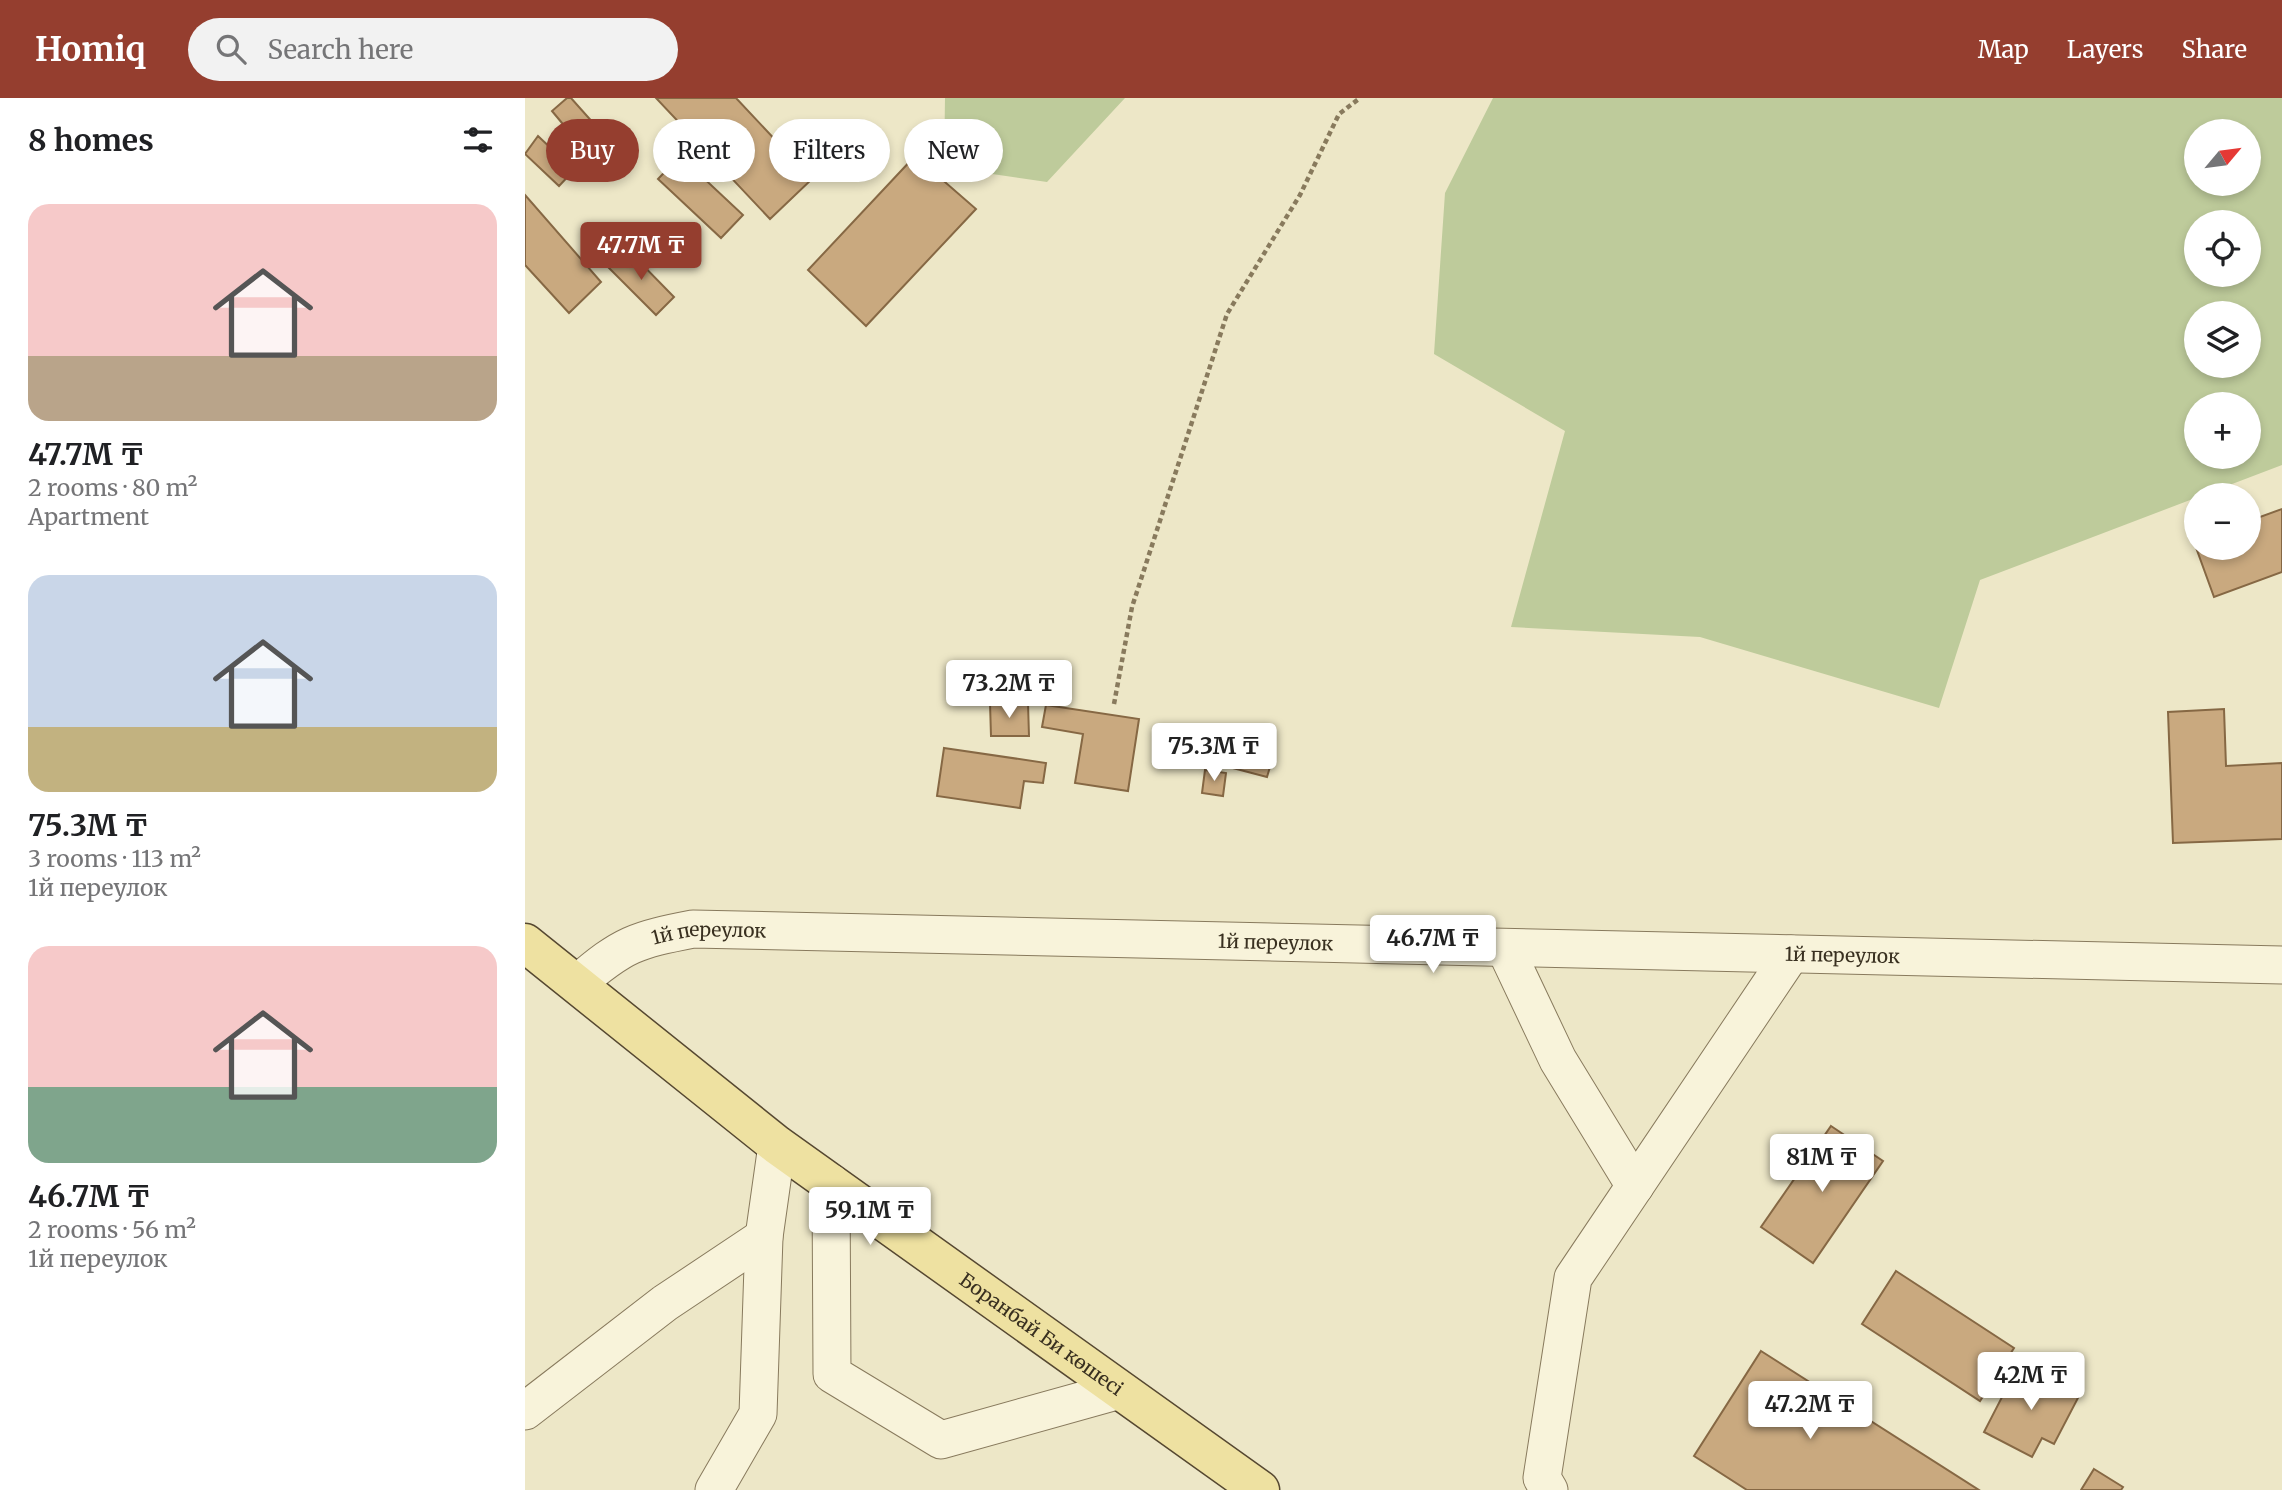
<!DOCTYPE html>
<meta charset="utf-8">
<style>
:root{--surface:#fff;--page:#f2f2f2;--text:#202124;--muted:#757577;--accent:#953e2f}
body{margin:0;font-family:Merriweather,serif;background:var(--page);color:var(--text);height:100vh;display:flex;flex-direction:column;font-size:26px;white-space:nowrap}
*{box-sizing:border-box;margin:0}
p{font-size:23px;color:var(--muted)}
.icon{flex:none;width:38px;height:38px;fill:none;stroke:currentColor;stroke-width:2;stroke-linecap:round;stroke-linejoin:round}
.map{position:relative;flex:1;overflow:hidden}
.drawer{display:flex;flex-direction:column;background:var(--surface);width:525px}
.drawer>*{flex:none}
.top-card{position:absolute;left:21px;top:21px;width:665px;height:63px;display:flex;gap:14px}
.needle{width:46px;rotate:61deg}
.tools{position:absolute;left:1659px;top:21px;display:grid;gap:14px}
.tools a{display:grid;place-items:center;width:77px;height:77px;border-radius:50%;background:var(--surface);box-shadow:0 4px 10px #0003;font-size:35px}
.price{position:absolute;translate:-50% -60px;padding:0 16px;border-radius:7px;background:#fff;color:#222;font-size:23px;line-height:46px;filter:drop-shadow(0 2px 4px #0008)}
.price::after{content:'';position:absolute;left:50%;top:42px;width:21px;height:16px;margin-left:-10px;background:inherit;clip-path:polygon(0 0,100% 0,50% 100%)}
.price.active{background:var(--accent);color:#fff}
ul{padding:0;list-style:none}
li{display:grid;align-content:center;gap:14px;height:371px;padding:0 28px}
li span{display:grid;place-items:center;height:217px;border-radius:21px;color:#555}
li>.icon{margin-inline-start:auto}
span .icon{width:126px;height:126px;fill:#fffc;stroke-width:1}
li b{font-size:30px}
h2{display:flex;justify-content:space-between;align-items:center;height:84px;padding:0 28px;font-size:30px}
.chip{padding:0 24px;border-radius:32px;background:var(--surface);box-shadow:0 4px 10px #0003;font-size:24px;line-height:63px}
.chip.active{background:var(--accent);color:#fff}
header{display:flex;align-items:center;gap:42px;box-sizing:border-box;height:98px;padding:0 35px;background:var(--accent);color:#fff}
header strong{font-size:33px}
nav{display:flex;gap:38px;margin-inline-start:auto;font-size:24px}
.search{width:490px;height:63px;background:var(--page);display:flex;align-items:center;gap:18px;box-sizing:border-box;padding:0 24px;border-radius:38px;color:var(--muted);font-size:26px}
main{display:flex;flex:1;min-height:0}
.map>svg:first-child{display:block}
.green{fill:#becb9b;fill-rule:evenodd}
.building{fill:#c9a97f;stroke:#866844;stroke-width:2}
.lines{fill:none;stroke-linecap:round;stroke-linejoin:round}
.minor-casing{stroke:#887a5d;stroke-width:39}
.major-casing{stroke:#564831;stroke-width:41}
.path{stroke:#887a5d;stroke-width:4.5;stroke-dasharray:5 3.5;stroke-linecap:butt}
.minor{stroke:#f8f3da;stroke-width:37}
.major{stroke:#eee1a1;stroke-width:38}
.labels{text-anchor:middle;stroke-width:6;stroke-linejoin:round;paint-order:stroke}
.street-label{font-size:19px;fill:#393020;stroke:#f4f0d7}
</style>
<header>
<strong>Homiq</strong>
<div class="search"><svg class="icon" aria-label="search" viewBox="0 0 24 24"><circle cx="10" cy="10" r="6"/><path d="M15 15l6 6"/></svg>Search here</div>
<nav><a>Map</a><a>Layers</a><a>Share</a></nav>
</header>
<main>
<section class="drawer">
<h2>8 homes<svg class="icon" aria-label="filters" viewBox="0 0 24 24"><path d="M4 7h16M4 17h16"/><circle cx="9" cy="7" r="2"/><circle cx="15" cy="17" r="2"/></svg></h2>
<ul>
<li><span style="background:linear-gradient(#f6c9c9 70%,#b9a48a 0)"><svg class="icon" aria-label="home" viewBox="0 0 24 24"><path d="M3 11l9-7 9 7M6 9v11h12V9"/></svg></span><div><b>47.7M ₸</b><p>2 rooms · 80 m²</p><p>Apartment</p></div></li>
<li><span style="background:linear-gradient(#c9d6e8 70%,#c2b280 0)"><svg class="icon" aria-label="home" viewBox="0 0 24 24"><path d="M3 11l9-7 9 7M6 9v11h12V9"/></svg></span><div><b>75.3M ₸</b><p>3 rooms · 113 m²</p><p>1й переулок</p></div></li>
<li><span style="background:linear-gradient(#f6c9c9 65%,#7fa58c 0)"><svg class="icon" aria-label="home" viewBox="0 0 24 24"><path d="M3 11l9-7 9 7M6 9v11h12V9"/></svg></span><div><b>46.7M ₸</b><p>2 rooms · 56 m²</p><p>1й переулок</p></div></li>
</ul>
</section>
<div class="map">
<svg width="1757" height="1392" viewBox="0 0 1757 1392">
<rect width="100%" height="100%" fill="#ede7c7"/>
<path class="green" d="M420 0H600L522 84 419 69Z
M968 0H1757V367L1455 482 1414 610 1175 539 986 529 1040 333 909 256 920 95ZM1671 33H1724V86H1671ZM1671 124H1724V177H1671ZM1671 215H1724V268H1671ZM1671 306H1724V359H1671Z"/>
<path class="building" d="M42 0H46L70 27 52 43 27 13Z
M131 0H211L287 81 245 121Z
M13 38 49 72 34 88 0 56Z
M155 58 218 117 196 140 133 81Z
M390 58 451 111 341 228 283 172Z
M0 97 76 184 44 215 0 167Z
M102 151 149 199 131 217 83 169Z
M1757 411V474L1689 499 1669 444 1671 443V450H1724V423Z
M465 605H503L504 638H466Z
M521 607 614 621 603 693 550 685 558 636 517 629Z
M1699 611 1701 668 1757 665V741L1648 745 1643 614Z
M692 639 749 655 742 679 685 664Z
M419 650 521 665 518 685 499 683 495 710 412 698Z
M680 672 701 675 698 698 677 695Z
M1306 1028 1358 1063 1288 1165 1236 1129Z
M1371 1173 1489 1250 1455 1303 1337 1226Z
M1236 1253 1454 1392H1222L1169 1358Z
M1494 1266 1554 1298 1529 1346 1517 1340 1507 1359 1459 1334Z
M1569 1371 1598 1389 1596 1392H1556Z"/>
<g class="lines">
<g class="minor-casing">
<g id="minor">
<path d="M980 850 1033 962 1110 1088"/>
<path id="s1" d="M53 885C98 846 111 842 168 831L1757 867"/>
<path d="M306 1085 307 1276 416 1342 595 1292"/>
<path d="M0 1313 140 1205 239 1139"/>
<path d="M189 1392 233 1316 239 1139 252 1047"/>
<path d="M1024 1392 1017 1380 1048 1180 1266 856"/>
</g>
</g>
<g class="major-casing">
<g id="major">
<path id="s2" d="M0 845 252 1047 735 1392"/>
</g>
</g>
<path class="path" d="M589 606 607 509 702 216 775 97 814 16 835 0"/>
<use href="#minor" class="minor"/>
<use href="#major" class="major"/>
</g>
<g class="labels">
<g class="street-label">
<text dy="7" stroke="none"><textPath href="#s1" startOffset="145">1й переулок</textPath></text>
<text dy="7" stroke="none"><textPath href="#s1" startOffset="712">1й переулок</textPath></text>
<text dy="7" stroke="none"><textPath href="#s1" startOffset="1279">1й переулок</textPath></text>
<text dy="7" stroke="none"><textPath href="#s2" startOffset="648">Боранбай Би көшесі</textPath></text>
</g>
</g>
</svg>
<div class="tools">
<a><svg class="needle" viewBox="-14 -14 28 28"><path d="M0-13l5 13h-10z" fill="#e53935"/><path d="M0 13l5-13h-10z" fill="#757577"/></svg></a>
<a><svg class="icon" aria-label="locate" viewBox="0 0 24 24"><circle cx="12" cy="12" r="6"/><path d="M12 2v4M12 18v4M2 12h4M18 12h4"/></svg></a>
<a><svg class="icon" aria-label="layers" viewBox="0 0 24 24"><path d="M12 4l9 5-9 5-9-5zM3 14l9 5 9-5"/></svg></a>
<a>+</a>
<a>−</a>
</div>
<b class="price active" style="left:116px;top:184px">47.7M ₸</b>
<b class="price" style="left:484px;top:622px">73.2M ₸</b>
<b class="price" style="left:689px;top:685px">75.3M ₸</b>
<b class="price" style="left:908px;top:877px">46.7M ₸</b>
<b class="price" style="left:1297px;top:1096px">81M ₸</b>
<b class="price" style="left:345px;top:1149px">59.1M ₸</b>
<b class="price" style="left:1506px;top:1314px">42M ₸</b>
<b class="price" style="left:1285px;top:1343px">47.2M ₸</b>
<div class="top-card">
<a class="chip active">Buy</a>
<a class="chip">Rent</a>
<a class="chip">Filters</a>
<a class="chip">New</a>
</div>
</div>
</main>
